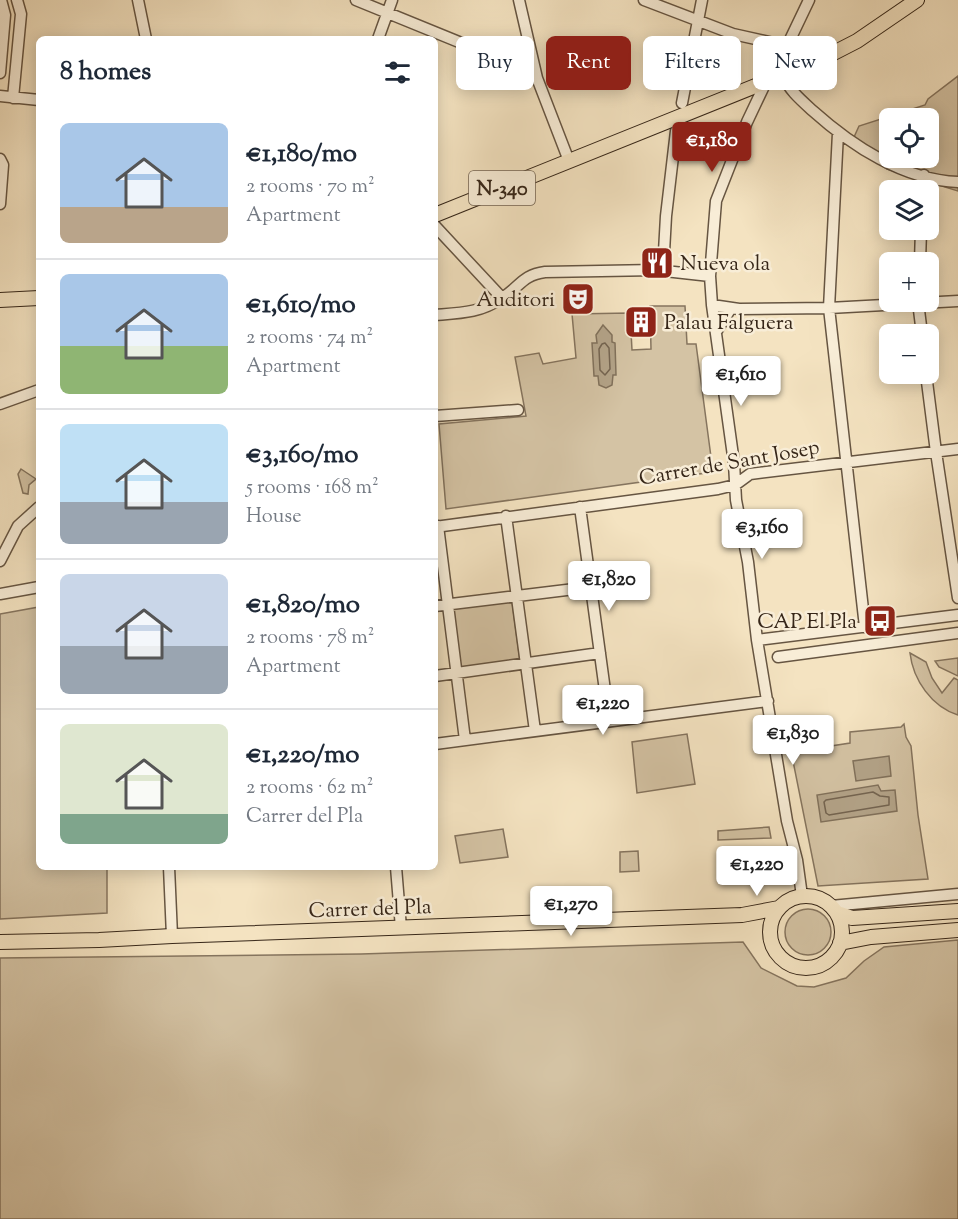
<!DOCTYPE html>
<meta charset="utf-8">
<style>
:root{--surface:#fff;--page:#f6f6f7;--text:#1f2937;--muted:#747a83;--line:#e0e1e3;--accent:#8f2418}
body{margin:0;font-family:"Sorts Mill Goudy",serif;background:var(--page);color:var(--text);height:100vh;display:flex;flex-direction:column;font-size:22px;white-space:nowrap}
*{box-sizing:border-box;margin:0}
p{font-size:20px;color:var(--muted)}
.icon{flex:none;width:33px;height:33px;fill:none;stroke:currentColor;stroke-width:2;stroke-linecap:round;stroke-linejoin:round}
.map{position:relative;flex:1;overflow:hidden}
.panel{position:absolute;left:36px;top:36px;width:402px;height:834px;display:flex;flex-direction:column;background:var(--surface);border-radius:9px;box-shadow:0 3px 15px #0003}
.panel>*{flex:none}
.top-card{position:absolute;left:456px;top:36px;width:411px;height:54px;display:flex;gap:12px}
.tools{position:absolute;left:879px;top:108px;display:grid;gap:12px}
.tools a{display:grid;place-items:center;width:60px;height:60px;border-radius:9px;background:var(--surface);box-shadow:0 3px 15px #0003;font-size:30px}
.price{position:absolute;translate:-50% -51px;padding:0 14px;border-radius:6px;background:#fff;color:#222;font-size:20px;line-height:39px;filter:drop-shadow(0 2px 3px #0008)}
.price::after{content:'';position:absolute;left:50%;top:36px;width:18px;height:14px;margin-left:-9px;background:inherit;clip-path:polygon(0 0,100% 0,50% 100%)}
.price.active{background:var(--accent);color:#fff}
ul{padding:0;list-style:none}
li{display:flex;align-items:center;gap:18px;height:150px;padding:0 24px}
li+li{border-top:2px solid var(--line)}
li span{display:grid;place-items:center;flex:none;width:168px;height:120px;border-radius:9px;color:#555}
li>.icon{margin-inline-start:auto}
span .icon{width:72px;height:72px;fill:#fffc;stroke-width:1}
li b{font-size:26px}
h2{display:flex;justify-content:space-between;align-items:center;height:72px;padding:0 24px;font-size:26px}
.tag{padding:0 21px;border-radius:9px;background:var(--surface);box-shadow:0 3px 15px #0003;font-size:21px;line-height:54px}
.tag.active{background:var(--accent);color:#fff}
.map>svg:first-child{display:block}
.green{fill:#d4c3a4;stroke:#85745e;stroke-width:1.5;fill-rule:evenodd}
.water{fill:#b3a388;stroke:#81715b;stroke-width:1.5}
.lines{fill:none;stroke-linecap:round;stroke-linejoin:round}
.shore{stroke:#746450;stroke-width:1.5}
.minor-casing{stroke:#665542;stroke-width:13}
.major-casing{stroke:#362618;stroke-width:16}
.minor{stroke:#f8edd7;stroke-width:10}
.major{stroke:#f4e3c1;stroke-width:14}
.labels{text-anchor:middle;stroke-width:5;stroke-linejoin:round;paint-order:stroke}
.shield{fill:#f8edd7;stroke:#706251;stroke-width:1.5}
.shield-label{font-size:20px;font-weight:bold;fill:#362618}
.poi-label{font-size:21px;fill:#362618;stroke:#f8edd7;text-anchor:start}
.street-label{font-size:21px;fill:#362618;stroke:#f8edd7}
</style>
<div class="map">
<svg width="958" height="1219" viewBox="0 0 958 1219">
<rect width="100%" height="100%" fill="#f4e3c1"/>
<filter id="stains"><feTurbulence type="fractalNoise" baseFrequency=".00333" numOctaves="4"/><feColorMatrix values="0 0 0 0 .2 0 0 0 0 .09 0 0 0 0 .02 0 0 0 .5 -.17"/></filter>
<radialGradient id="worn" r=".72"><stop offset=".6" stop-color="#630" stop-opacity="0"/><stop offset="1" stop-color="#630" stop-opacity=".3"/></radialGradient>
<path class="green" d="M958 76V191L887 169 850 146 859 126 925 105 928 99ZM890 118H928V158H890Z
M650 306H685L687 344H696L713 472 446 509 439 424 526 416 515 357 539 353 543 364 576 358 572 314 630 313 632 350 651 349Z
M21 469 36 479 29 485 28 494 23 493 18 474Z
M512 601 520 661 461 668 453 608Z
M39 607V867H107V913L0 919V614Z
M910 653 926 662 932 678 942 693 954 678 958 680V715C932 707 913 680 910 653Z
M958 658V676L939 667 935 661Z
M904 724 906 737 911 746 918 815 928 879 818 886 791 751 792 752 850 743V732L901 727Z
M687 734 695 784 637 793 632 742Z
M769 827 771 838 718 840V831Z
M503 829 508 857 460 863 455 836Z
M638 851 639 871 620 872V852Z
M785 932a23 23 0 1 1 46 0a23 23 0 1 1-46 0Z
M958 940V1219H0V958L361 954 743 942 761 968 797 986 814 987 846 978 864 961 884 947Z"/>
<path class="water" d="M603 325 612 335V342L615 343 616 375H613L612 385 606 388 599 385 598 376H594L592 343H597L596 335Z
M889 756 891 776 856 781 853 761Z
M878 785 881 791 895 790 897 811 821 822 817 795Z"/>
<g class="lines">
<path class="shore" d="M605 343 609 348 610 369 605 375 600 370 599 349 602 344Z
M873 792 880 796 889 797V805L829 815 826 813 824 802 826 800Z"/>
<g class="minor-casing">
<path id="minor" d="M138 0 146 39
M356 0 535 73
M519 0 537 78 569 161
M644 0 733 34 787 46
M378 39 392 0
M0 73 5 15 1 0
M783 76C790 91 801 100 813 111 852 146 904 180 958 182
M0 96 39 100
M13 98 21 14 17 0
M682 103 702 0
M838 133 829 308 865 627
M0 159 3 165 0 204
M923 190 924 175
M435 226 502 298
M920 262 921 230
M663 270 666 216 676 131
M918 302 922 334
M712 305 739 309 829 308 958 301
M435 315C461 313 480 313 502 298 520 287 522 275 545 272L656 270 710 276
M716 332 731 308
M926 374 936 452 958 598
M0 404 39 390
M435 416 518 410
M580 507 609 720
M506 516 535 731
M438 526 465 740
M435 527 718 489 735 485 750 474 958 449
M0 561 18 526 39 507
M0 594 39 587
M435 606 591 587
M757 640 958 615
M778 657 958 633
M435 676 600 653
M435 744 768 701
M169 867 172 936
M396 867 401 928
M802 896 797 860 787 821 757 640 748 562 736 500 734 463 712 305 710 276 716 201 747 122 766 82 777 67 809 0
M831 906 958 894"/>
</g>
<g class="major-casing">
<path id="major" d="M435 215 820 60 857 41 917 0
M0 300 39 298
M770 932a36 36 0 1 1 72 0a36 36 0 1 1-72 0Z
M837 913 852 918 958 911
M0 942 99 940 172 936 742 915 779 908
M840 943 871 937 958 930"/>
</g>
<use href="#minor" class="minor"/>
<use href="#major" class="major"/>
</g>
<defs>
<g id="restaurant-square" transform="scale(1.725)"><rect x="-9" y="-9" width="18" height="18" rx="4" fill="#8f2418" stroke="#f8edd7"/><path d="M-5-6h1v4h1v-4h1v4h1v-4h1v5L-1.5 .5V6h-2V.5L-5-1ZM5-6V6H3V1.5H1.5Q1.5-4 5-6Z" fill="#fff"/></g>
<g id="theatre-square" transform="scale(1.725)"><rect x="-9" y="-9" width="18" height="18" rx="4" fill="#8f2418" stroke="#f8edd7"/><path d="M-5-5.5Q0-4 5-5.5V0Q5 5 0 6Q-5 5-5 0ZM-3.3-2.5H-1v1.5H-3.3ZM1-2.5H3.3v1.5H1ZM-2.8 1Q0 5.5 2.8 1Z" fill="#fff"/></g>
<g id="building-square" transform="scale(1.725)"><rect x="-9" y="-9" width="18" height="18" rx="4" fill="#8f2418" stroke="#f8edd7"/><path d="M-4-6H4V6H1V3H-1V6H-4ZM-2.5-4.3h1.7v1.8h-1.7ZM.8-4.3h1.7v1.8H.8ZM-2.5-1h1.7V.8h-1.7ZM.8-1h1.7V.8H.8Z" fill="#fff"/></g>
<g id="bus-square" transform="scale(1.725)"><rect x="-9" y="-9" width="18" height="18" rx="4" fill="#8f2418" stroke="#f8edd7"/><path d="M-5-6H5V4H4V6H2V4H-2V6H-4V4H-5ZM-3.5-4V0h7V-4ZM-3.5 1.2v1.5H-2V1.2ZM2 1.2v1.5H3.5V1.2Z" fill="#fff"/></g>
</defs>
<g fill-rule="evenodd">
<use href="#restaurant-square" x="657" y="263"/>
<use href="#theatre-square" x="578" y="299"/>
<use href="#building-square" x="641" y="322"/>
<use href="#bus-square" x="880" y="621"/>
</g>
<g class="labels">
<rect class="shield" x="469" y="171" width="66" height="34" rx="4.5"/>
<g class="shield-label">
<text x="502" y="195">N-340</text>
</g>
<g class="poi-label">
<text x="680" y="270">Nueva ola</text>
<text x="555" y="306" text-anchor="end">Auditori</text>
<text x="664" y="329">Palau Falguera</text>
<text x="857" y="628" text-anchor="end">CAP El Pla</text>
</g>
<g class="street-label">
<text transform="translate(729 462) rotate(-10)" y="7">Carrer de Sant Josep</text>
<text transform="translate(370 908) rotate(-2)" y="7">Carrer del Pla</text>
</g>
</g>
<rect width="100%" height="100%" filter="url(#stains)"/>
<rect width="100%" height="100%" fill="url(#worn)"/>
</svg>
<div class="tools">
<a><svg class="icon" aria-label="locate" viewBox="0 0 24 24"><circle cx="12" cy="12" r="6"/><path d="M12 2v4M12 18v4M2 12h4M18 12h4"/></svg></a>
<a><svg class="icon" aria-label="layers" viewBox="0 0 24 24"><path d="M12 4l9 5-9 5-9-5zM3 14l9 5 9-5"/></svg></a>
<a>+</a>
<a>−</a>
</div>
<b class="price active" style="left:712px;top:173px">€1,180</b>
<b class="price" style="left:741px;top:407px">€1,610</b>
<b class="price" style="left:762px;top:560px">€3,160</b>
<b class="price" style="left:609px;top:612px">€1,820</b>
<b class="price" style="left:603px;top:736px">€1,220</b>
<b class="price" style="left:793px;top:766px">€1,830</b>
<b class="price" style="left:757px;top:897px">€1,220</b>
<b class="price" style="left:571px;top:937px">€1,270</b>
<div class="top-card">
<a class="tag">Buy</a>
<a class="tag active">Rent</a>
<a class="tag">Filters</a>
<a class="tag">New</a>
</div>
<section class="panel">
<h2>8 homes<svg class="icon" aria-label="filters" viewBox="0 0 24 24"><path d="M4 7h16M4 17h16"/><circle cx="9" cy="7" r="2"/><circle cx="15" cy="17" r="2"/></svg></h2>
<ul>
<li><span style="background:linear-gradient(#a9c7e8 70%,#b9a48a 0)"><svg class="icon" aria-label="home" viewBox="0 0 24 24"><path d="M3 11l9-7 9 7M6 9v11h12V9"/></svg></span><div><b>€1,180/mo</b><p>2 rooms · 70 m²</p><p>Apartment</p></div></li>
<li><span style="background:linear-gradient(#a9c7e8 60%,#8fb573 0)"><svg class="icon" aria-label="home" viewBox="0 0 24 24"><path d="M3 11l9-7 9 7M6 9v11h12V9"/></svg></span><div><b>€1,610/mo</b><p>2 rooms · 74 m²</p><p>Apartment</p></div></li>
<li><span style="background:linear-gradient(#bfe0f5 65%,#9aa5b1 0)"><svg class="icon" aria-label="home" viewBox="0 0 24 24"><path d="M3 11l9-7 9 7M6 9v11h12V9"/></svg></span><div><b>€3,160/mo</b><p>5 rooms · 168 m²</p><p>House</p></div></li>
<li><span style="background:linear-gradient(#c9d6e8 60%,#9aa5b1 0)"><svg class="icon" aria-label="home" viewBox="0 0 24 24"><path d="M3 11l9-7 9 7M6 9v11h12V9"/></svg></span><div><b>€1,820/mo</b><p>2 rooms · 78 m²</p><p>Apartment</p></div></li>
<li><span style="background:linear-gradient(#dfe7d0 75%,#7fa58c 0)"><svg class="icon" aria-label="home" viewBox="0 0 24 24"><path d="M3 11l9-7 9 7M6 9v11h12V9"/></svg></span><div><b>€1,220/mo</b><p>2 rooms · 62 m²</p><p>Carrer del Pla</p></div></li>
</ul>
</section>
</div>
